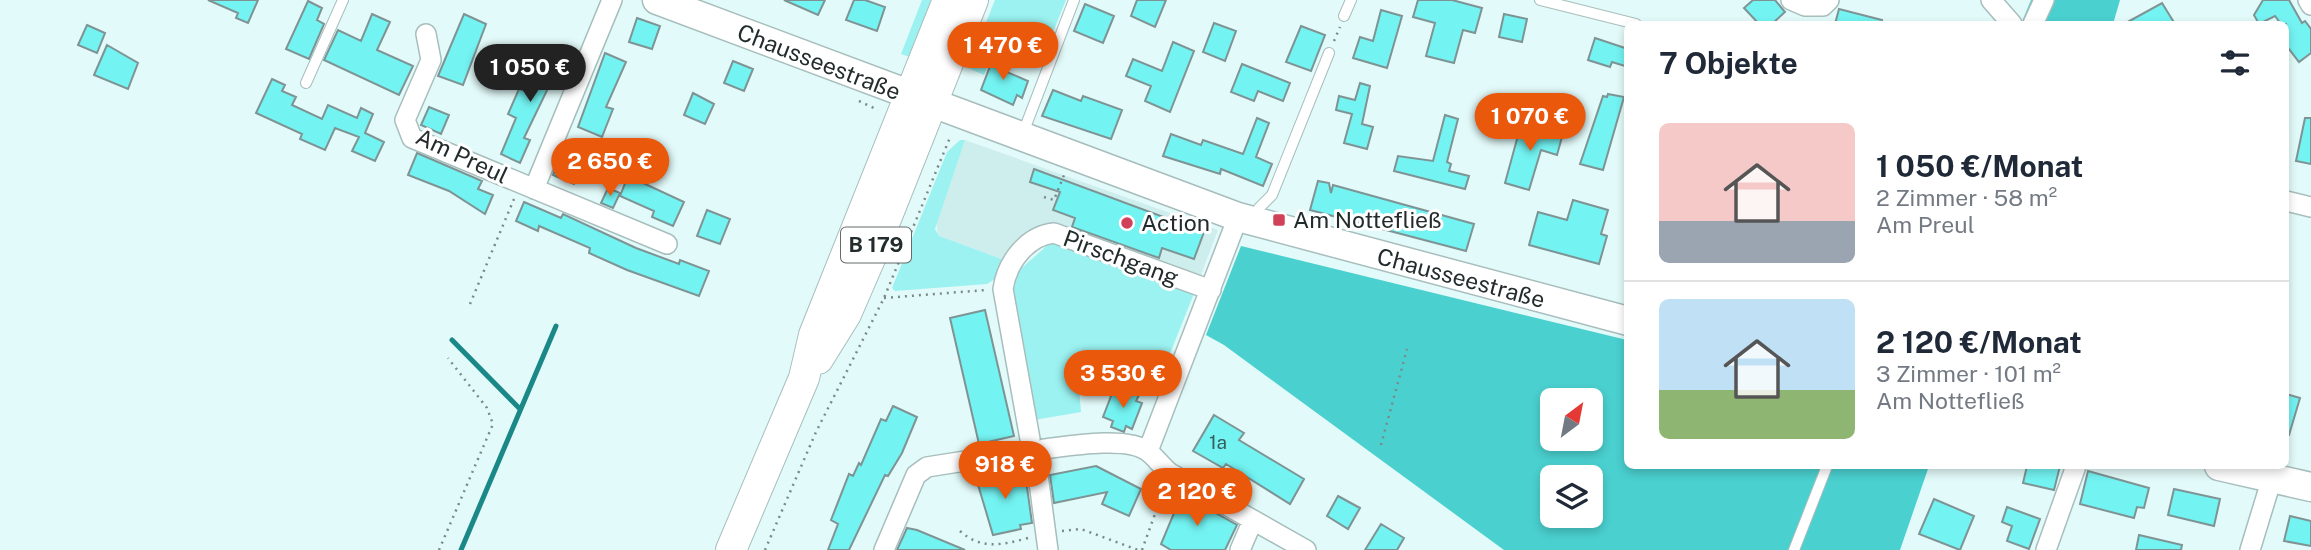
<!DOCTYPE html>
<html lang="de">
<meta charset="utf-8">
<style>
:root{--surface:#fff;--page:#f6f6f7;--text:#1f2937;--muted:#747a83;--line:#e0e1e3;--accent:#ea580c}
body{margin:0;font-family:"Public Sans",sans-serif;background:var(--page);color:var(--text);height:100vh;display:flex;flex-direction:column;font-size:26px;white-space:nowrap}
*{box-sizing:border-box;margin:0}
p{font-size:23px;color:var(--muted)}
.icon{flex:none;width:38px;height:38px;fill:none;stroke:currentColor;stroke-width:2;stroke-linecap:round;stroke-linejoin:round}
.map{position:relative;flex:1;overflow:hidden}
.panel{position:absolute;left:1624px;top:21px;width:665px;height:448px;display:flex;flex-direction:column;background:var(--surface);border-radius:10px;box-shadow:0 4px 10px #0003}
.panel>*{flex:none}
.needle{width:46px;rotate:32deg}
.buttons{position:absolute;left:1540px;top:388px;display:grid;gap:14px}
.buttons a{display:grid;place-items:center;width:63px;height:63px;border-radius:10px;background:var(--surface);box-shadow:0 4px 10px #0003;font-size:35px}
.price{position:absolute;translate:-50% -60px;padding:0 16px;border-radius:24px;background:var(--accent);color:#fff;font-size:23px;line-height:46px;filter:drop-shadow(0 2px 4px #0008)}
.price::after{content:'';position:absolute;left:50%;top:42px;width:21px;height:16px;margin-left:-10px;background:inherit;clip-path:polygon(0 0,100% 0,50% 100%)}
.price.active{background:#222;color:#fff}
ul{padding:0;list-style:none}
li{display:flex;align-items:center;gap:21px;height:175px;padding:0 35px}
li+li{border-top:2px solid var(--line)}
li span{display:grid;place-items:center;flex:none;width:196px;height:140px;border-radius:10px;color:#555}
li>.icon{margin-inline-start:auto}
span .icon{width:84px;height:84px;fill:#fffc;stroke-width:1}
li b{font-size:30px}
h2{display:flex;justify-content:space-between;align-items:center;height:84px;padding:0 35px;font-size:30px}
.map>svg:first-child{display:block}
.built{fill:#ceeeee}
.green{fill:#9bf2f1}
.forest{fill:#4ad0cf;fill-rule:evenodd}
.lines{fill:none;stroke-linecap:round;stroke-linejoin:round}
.stream{stroke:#1b8888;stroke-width:5}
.building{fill:#73f3f2;stroke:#7e9494;stroke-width:2}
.lane-casing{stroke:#a7bebd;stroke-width:12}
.street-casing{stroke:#a7bebd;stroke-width:22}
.secondary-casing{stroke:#a7bebd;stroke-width:31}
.primary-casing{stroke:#a7bebd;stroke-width:32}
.path{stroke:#7a8a89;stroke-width:2.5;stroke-dasharray:2 5;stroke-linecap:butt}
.lane{stroke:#fff;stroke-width:10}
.street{stroke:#fff;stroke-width:19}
.secondary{stroke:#fff;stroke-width:28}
.primary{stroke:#fff;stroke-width:30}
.poi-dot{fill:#d1415a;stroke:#fff;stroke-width:2.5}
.labels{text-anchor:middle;stroke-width:6;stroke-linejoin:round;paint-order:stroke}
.number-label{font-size:19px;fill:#375e5e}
.shield{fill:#fff;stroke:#656b6b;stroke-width:2}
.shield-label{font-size:21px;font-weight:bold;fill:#232c2c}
.street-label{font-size:23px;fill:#232c2c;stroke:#fff}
.poi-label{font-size:23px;fill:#232c2c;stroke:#fff;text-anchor:start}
</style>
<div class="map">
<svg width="2311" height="550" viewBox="0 0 2311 550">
<rect width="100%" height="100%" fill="#e2faf9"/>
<path class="built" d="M965 140 1218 230 1199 280 1055 230 1004 260 938 236 936 220Z"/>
<path class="green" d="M922 0H939L916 59 901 54Z
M995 0H1066L1049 42 1001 29 984 75 968 68Z
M960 140H965L935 229 939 236 1004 260 995 279 987 284 895 291 892 288 947 152Z
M1050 243H1059L1195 291 1155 391C1132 382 1102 361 1078 376L1081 412 1034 420 1010 287 1016 273Z"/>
<path class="forest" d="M2031 0H2120L2113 24H2021Z
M1241 246 1627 340 1628 466H1929L1900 550H1504L1224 345 1206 335ZM1552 401H1591V439H1552ZM1552 478H1591V516H1552Z"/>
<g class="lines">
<path class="stream" d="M452 340 520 409
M461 550 556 326"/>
</g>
<path class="building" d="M208 0H258L248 23 236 18 238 13Z
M784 0H825L818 15Z
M854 0H865L885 7 877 31 846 20Z
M1137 0H1166L1155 27 1131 16Z
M1418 0H1452L1482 8 1475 33 1463 30 1454 63 1426 56 1435 23 1413 17Z
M1753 0H1775L1785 12 1772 24H1759L1744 8Z
M2263 0H2289L2302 23 2305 21 2311 29V53L2299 62 2286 45V24H2281L2275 16 2259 24 2254 15Z
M308 1 322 8 317 20 324 24 309 59 286 49Z
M2162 3 2175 24H2124Z
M1085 4 1114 16 1103 43 1074 31Z
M1839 9 1882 20 1881 24H1835Z
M1381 10 1402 16 1387 68 1353 58 1360 37 1373 41Z
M372 14 390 22 377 50 413 66 399 95 324 60 338 30 361 41Z
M464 14 486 24 463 85 438 76Z
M1504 14 1527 19 1522 42 1499 37Z
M637 18 660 26 652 49 629 42Z
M1214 23 1236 31 1225 61 1203 52Z
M87 25 105 33 97 53 78 45Z
M1301 26 1325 35 1311 71 1286 62Z
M1595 38 1628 49V67L1612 62 1610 67 1588 60Z
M1173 42 1194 51 1170 112 1145 101 1151 86 1126 76 1133 59 1162 71Z
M107 45 138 63 128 89 94 75Z
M541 49 563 57 524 138 530 140 520 163 501 154 516 118 508 114 519 89 525 91Z
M605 53 626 62 606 107 613 109 602 137 578 127Z
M995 53 1006 59 1002 70 1028 81 1022 98 1017 95 1013 105 981 90Z
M733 61 753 69 744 91 724 83Z
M1242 64 1290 83 1283 101 1258 91 1254 101 1231 92Z
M272 79 285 85 282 91 296 97 292 105 322 119 328 105 357 118 361 108 373 114 365 133 384 142 375 161 352 151 359 137 335 128 325 150 300 139 302 134 256 113Z
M1360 83 1370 86 1362 124 1373 127 1367 149 1344 143 1352 114 1336 110 1339 96 1355 100Z
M1053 90 1081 101 1083 96 1122 110 1111 139 1042 116Z
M693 93 714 104 705 124 684 115Z
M1608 94 1624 97 1603 170 1580 164 1603 96 1607 97Z
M429 107 449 115 441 134 421 125Z
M1445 115 1458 119 1447 162 1451 164 1449 171 1469 176 1465 189 1394 171 1398 156 1433 161Z
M1523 117 1537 121 1535 129 1562 137 1557 155 1541 150 1529 190 1505 183Z
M1257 118 1269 123 1256 157 1272 164 1263 186 1221 169 1220 174 1163 156 1171 134 1201 145 1203 140 1243 154Z
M2305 118H2311V164L2296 161Z
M564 149 585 159 574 184 553 175Z
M417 153 482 181 478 189 493 195 485 214 449 191 408 175Z
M1034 169 1204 232 1194 259 1162 248 1159 258 1072 227 1075 218 1053 210 1060 192 1030 182Z
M628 176 684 202 673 226 652 217 654 211 620 196Z
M1318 181 1329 183 1331 193 1333 185 1474 224 1466 251 1310 210Z
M608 188 620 193 613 208 601 203Z
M1573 200 1608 210 1601 234 1607 236 1599 264 1529 245 1538 212 1567 220Z
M524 202 561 218 563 214 636 248 679 264 680 260 709 271 699 296 627 270 589 253 590 248 539 226 538 231 516 221Z
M707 210 730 219 720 244 697 236Z
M985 310 1014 436 979 444 950 318Z
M1126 389 1139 395 1136 401 1142 403 1132 429 1126 426 1124 432 1111 427 1113 421 1103 417 1113 391 1123 395Z
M2286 394 2300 398 2289 435H2286Z
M893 406 917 417 902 453 888 476 885 475 849 550H828L838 524 831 520 849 474 853 476 859 463 861 465 881 419 886 421Z
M1214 415 1244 433 1239 440 1304 479 1290 504 1226 464 1223 468 1193 451Z
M1096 466 1141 489 1129 516 1102 504 1107 492 1054 503 1050 475Z
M2027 466H2060L2054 490 2023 483Z
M1006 471 1007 477 1025 473 1032 523 1020 525 1021 529 993 535 976 478Z
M2088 471 2149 488 2144 508 2137 507 2134 518 2080 504Z
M2174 489 2220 499 2214 526 2168 515Z
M1182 494 1237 525 1225 550H1171L1161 544Z
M1338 496 1360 508 1348 529 1327 516Z
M1934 499 1974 516 1960 550 1919 534Z
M2007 507 2040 519 2029 549 2007 541 2012 526 2002 522Z
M2290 516 2311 521V546L2284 541Z
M1381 524 1404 538 1397 550H1365Z
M907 528 917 530 965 550H897Z
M2139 535 2182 545 2181 550H2136Z"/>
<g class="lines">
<g class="lane-casing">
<path id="lane" d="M1540 0 1636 24
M1344 16 1351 0
M306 83 343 0
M1023 133 1074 0
M1256 218 1259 208 1272 195 1329 53
M1794 550 1827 466"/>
</g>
<g class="street-casing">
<path id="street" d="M1791 0 1805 6H1823L1829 0
M1991 0 2012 24
M2308 0 2311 5
M2033 24 2044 0
M426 34 431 60 405 120 412 138 667 244
M534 189 612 0
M2286 201 2311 207
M1030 439 1003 289C1007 262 1027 236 1054 233L1211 290
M1044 449C1068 446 1127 436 1147 451 1155 456 1161 466 1170 473L1306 550
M1148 451 1238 217
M1036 460 1048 550
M884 550 916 475 927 467 1022 452
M1240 550 1253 520
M2046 550 2076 466
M2250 550 2272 478"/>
</g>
<g class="secondary-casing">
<path id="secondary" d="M657 0 1238 217 1628 321
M2219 466 2311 487"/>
</g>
<g class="primary-casing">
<path id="primary" d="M818 359 846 314 872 254 973 0
M731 550 804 378 814 335 948 0"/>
</g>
<path class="path" d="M1334 41 1340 27
M859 101 878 110
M1044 197 1054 200 1064 175
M884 298 986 290
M470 304 514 199
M1381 445 1407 349
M960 531C981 550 1002 545 1028 538
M1062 531 1081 529 1138 550
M439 550 493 424 487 408 448 358
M765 550 816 432 884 298 951 135
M1142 550 1164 489"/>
<use href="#lane" class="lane"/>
<use href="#street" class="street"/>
<use href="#secondary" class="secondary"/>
<use href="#primary" class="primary"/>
</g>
<g class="poi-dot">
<rect x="1272" y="213" width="14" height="14" rx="3.5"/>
<circle cx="1127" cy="223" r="7"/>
</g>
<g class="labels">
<g class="number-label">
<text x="1218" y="449">1a</text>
</g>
<rect class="shield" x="841" y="227.5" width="70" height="35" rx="5"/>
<g class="shield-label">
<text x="876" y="252">B 179</text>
</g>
<g class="street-label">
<text transform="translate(819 62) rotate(21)" y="8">Chausseestraße</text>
<text transform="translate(462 156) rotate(25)" y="8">Am Preul</text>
<text transform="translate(1121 258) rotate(20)" y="8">Pirschgang</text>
<text transform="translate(1461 278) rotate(15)" y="8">Chausseestraße</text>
</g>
<g class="poi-label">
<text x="1293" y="228">Am Nottefließ</text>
<text x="1141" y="231">Action</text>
</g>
</g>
</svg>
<div class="buttons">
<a><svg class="needle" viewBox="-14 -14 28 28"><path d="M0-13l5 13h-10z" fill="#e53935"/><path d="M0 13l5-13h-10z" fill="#747a83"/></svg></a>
<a><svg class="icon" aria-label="layers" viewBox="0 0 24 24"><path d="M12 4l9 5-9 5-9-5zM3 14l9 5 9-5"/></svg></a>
</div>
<b class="price" style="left:1003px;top:82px">1 470 €</b>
<b class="price active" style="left:530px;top:104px">1 050 €</b>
<b class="price" style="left:1530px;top:153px">1 070 €</b>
<b class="price" style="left:610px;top:198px">2 650 €</b>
<b class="price" style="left:1123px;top:410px">3 530 €</b>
<b class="price" style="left:1005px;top:501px">918 €</b>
<b class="price" style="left:1197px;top:528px">2 120 €</b>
<section class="panel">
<h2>7 Objekte<svg class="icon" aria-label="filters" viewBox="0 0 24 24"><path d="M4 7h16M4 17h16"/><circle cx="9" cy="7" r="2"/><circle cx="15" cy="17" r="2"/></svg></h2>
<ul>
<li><span style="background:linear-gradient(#f6c9c9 70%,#9aa5b1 0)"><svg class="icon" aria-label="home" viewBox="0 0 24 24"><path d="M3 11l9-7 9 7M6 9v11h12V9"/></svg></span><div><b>1 050 €/Monat</b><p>2 Zimmer · 58 m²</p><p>Am Preul</p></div></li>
<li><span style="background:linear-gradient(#bfe0f5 65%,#8fb573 0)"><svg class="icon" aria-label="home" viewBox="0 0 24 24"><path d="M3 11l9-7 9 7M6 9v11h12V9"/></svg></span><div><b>2 120 €/Monat</b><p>3 Zimmer · 101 m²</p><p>Am Nottefließ</p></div></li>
</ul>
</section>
</div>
